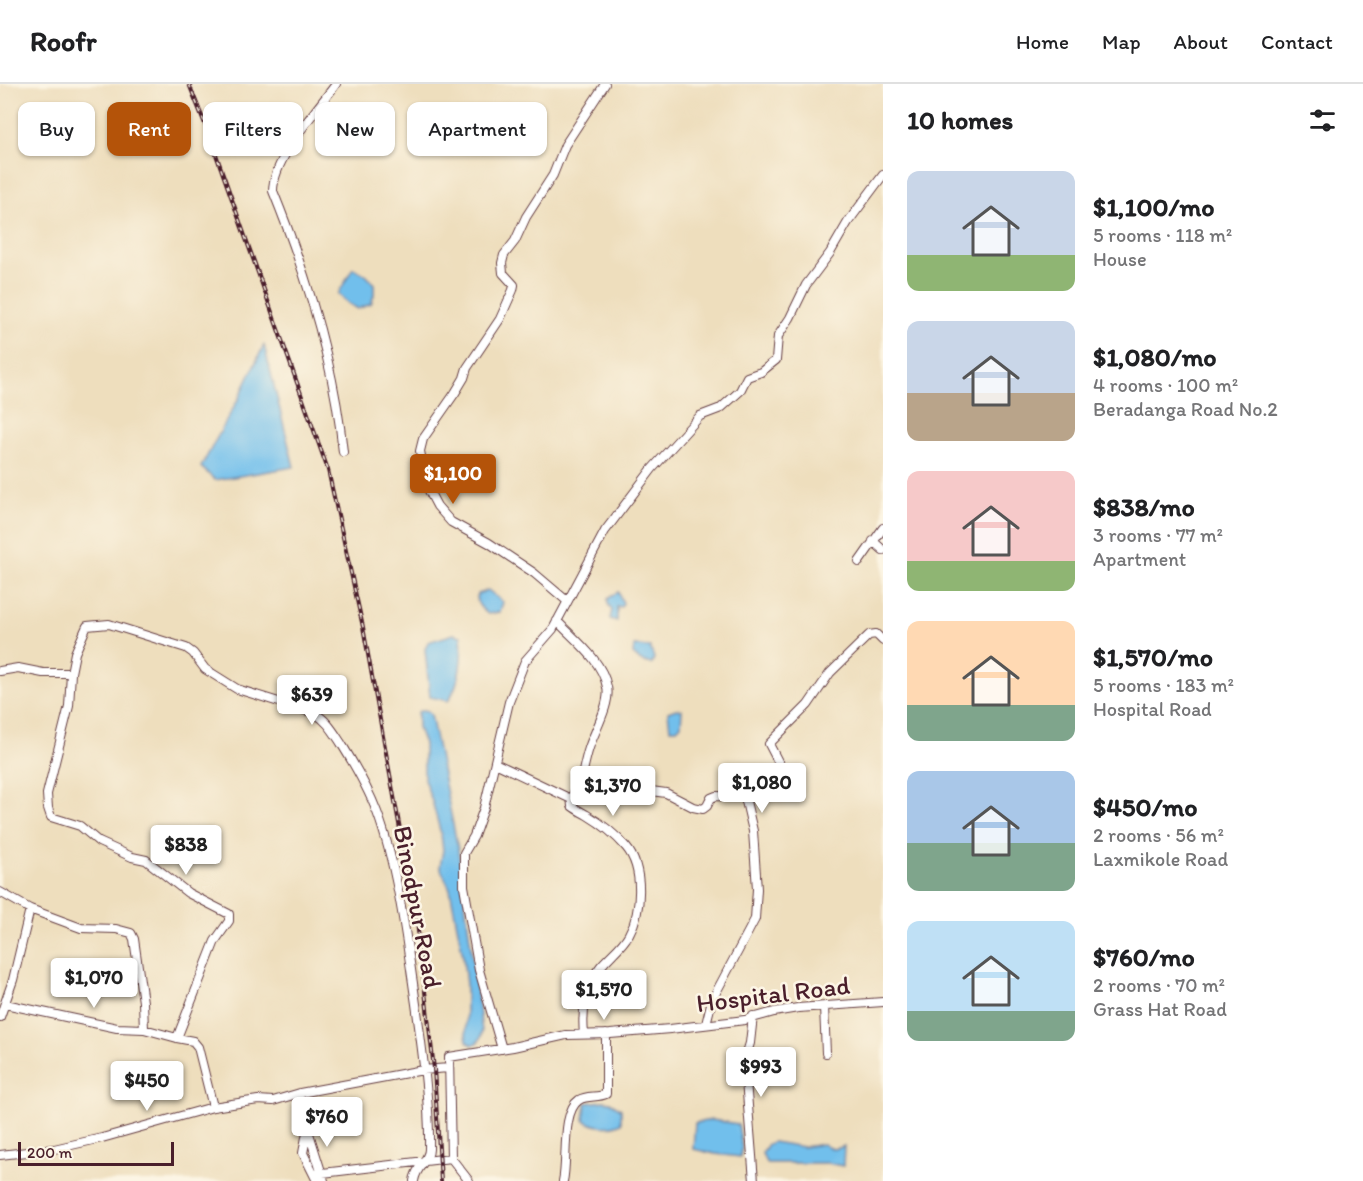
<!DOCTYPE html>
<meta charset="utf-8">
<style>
:root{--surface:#fff;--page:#f6f6f6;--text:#202124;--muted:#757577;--line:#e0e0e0;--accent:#b45309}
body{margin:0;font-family:Itim,sans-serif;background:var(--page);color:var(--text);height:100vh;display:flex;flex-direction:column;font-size:22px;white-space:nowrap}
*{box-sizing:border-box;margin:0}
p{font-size:20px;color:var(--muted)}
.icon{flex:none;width:33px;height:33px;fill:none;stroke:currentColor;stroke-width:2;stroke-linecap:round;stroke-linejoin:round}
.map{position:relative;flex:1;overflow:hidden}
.side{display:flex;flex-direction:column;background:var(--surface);width:480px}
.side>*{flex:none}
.hud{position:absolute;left:18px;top:18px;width:570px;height:54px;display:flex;gap:12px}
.scale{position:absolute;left:18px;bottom:15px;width:156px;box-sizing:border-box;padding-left:6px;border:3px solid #4a1f2b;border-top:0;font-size:16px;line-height:21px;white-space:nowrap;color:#4a1f2b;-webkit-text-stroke:4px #fcf5e5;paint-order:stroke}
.price{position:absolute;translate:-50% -51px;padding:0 14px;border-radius:6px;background:#fff;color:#222;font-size:20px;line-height:39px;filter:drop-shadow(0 2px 3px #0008)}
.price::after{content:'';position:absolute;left:50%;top:36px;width:18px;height:14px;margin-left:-9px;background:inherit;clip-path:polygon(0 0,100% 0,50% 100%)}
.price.on{background:var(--accent);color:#fff}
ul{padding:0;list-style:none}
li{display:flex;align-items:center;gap:18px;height:150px;padding:0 24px}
li span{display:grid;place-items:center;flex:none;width:168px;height:120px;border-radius:12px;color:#555}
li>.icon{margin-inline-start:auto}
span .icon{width:72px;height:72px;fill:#fffc;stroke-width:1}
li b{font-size:26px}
h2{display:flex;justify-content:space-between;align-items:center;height:72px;padding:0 24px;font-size:26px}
.tag{padding:0 21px;border-radius:12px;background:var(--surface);box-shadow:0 2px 4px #0004;font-size:21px;line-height:54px}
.tag.on{background:var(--accent);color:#fff}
header{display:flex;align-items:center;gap:36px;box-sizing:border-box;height:84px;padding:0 30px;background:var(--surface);border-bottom:2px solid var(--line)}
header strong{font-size:28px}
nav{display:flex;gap:33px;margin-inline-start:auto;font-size:21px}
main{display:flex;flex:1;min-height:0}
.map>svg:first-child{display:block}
.water{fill:#71bfec;stroke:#5e6f8c;stroke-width:1.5}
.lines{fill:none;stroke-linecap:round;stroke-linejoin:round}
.minor-casing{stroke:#633c41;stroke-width:10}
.minor{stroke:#fff;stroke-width:8}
.rail-casing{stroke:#4a1f2b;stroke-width:4}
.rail{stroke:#fcf5e5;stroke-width:1.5;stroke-dasharray:4.5;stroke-linecap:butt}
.labels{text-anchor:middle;stroke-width:5;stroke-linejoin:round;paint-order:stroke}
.street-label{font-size:26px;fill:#4a1f2b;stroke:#fcf5e5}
</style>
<header>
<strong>Roofr</strong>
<nav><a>Home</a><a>Map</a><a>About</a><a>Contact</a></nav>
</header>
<main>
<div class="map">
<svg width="883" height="1097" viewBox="0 0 883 1097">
<rect width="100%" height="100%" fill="#fcf5e5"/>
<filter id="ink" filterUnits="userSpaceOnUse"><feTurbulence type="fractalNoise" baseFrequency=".0167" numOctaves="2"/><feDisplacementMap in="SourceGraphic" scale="12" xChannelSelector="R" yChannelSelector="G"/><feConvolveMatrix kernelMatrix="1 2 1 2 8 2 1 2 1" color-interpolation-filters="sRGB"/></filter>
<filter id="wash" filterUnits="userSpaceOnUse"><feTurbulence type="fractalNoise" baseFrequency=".008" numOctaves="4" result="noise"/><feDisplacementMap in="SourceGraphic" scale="24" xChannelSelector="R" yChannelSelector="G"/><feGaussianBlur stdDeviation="1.35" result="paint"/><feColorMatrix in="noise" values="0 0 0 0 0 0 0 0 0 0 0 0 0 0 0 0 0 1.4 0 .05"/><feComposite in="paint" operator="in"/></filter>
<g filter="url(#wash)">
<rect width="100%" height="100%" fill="#eedebd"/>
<path class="water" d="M353 184 366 191 374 200V211L371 220 358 225 349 220 338 210Z
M264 261 294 383 215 396 201 383 240 312Z
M488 506 503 518 500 528 488 530C482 526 474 518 478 510Z
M618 508 623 519 621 523 617 522V537L610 535 612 526 608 520V515Z
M454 550 461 552C463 573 460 600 448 617L430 613 425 565 428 558Z
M634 562 650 563 654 574 652 580 641 577 633 570Z
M676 625 682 626 681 641 677 645H670L668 628Z
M424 626 428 627 431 631 458 765 482 947C482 954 479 959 472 961L467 957 466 950V901L463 872 450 805 440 783 443 766 441 750 433 720 424 695V660L418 644V628Z
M604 1017 610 1018 621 1025V1039C610 1045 595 1043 584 1036L586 1019Z
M712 1036 738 1040 742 1063 740 1073 715 1070 693 1065 695 1039Z
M773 1058 803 1063 823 1060C831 1066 835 1066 844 1062L843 1082 827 1079H766L762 1069 768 1060Z"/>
</g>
<g filter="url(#ink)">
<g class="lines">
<g class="minor-casing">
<path id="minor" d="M336 0C317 26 273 74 273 107 307 191 334 278 343 368
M873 457 883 466
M859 478 883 444
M567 517 534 489 489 459 451 438 437 422 427 403 420 367 423 355 455 309 464 294 467 284 500 235 513 206 514 201 503 189 502 179 504 171 515 157 526 133 553 91 565 61 605 0
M557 537C575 556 602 576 607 603 611 620 594 648 589 664 586 673 584 683 582 692 579 702 570 711 572 722 577 726 582 728 587 731 602 740 615 750 626 763 644 784 642 827 629 850 620 867 600 877 592 896 584 914 582 931 584 950
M0 587 18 584 43 589H71L75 569 87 542 109 540 186 564 193 569 205 585 237 605 314 629C327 636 333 647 341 659 354 680 368 704 377 728 398 784 407 859 416 920 422 965 430 1020 429 1065 429 1078 416 1081 414 1097
M71 589 69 622 47 710 48 724 51 733 80 742 99 758 132 773 146 776 188 809 229 830V837L215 857 177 954 193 957 198 963 213 1023
M495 679 571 715
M581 695 636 711 651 707 666 709 693 723 703 725 707 722 711 714 716 712 745 713
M0 808 30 825 81 844 116 845 131 849 134 855 143 918 144 945
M5 920 117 944 144 945 177 954
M824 923 826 969
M753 932 750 959 746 972 745 984 754 1097
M0 933 13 896 30 825
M706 940 712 916 755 835 757 805 753 747 745 713 782 699 784 689 769 660 808 621 830 589 869 551 876 550 883 557
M502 965 479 886 464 802V769L474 752 484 724 509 618 525 577 553 545 605 447 652 385 700 332 721 324 740 307 747 293 761 288 776 276 778 252 790 234 806 201 830 169 848 138 883 91
M300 1009 306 1040 324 1097
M307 1048 303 1069 317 1097
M0 1071 54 1065 102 1054 213 1023 258 1016 273 1017 300 1009 423 986 449 984
M451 1074 449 973 513 963 566 951 610 950 670 945 745 936 774 928 798 924 883 918
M451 1074 469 1097
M314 1090 451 1074
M563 1097C568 1077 561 1028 579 1016 587 1011 598 1014 606 1010V950"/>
</g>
<use href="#minor" class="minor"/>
<g class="rail-casing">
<path id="rail" d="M189 0 207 45 328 386 363 543 417 838 434 985 441 1097"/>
</g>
<use href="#rail" class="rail"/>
</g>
</g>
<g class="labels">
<g class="street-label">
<text transform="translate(418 823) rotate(79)" y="9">Binodpur Road</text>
<text transform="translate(773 910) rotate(-7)" y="9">Hospital Road</text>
</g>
</g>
</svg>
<div class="scale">200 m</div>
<b class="price on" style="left:453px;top:421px">$1,100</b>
<b class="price" style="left:312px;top:642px">$639</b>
<b class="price" style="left:762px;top:730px">$1,080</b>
<b class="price" style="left:613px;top:733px">$1,370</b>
<b class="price" style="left:186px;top:792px">$838</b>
<b class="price" style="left:94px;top:925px">$1,070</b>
<b class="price" style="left:604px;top:937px">$1,570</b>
<b class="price" style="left:761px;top:1014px">$993</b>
<b class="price" style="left:147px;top:1028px">$450</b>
<b class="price" style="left:327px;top:1064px">$760</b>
<div class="hud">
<a class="tag">Buy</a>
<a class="tag on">Rent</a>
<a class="tag">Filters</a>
<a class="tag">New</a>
<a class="tag">Apartment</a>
</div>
</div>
<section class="side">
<h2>10 homes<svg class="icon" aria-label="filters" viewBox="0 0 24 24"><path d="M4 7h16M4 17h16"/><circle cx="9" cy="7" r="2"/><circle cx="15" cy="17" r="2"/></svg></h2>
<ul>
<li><span style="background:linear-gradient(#c9d6e8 70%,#8fb573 0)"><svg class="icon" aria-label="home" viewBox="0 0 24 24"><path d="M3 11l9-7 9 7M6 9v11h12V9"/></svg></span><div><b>$1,100/mo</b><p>5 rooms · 118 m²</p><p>House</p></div></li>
<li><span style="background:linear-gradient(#c9d6e8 60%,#b9a48a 0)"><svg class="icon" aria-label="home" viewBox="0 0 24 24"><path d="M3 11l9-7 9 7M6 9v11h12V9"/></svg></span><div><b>$1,080/mo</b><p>4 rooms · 100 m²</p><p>Beradanga Road No.2</p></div></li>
<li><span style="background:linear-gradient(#f6c9c9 75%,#8fb573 0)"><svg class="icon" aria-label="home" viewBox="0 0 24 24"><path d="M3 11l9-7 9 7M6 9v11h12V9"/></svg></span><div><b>$838/mo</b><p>3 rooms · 77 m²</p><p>Apartment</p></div></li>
<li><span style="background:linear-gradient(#ffd9b3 70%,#7fa58c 0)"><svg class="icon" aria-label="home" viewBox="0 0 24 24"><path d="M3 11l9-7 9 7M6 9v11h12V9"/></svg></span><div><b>$1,570/mo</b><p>5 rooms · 183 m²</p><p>Hospital Road</p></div></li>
<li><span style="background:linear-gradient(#a9c7e8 60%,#7fa58c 0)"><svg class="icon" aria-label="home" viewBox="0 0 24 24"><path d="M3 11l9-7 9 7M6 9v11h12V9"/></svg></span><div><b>$450/mo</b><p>2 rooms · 56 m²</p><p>Laxmikole Road</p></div></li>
<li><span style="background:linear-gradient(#bfe0f5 75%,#7fa58c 0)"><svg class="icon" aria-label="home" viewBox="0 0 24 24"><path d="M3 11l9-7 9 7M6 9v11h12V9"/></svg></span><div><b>$760/mo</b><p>2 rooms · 70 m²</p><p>Grass Hat Road</p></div></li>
</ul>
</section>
</main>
